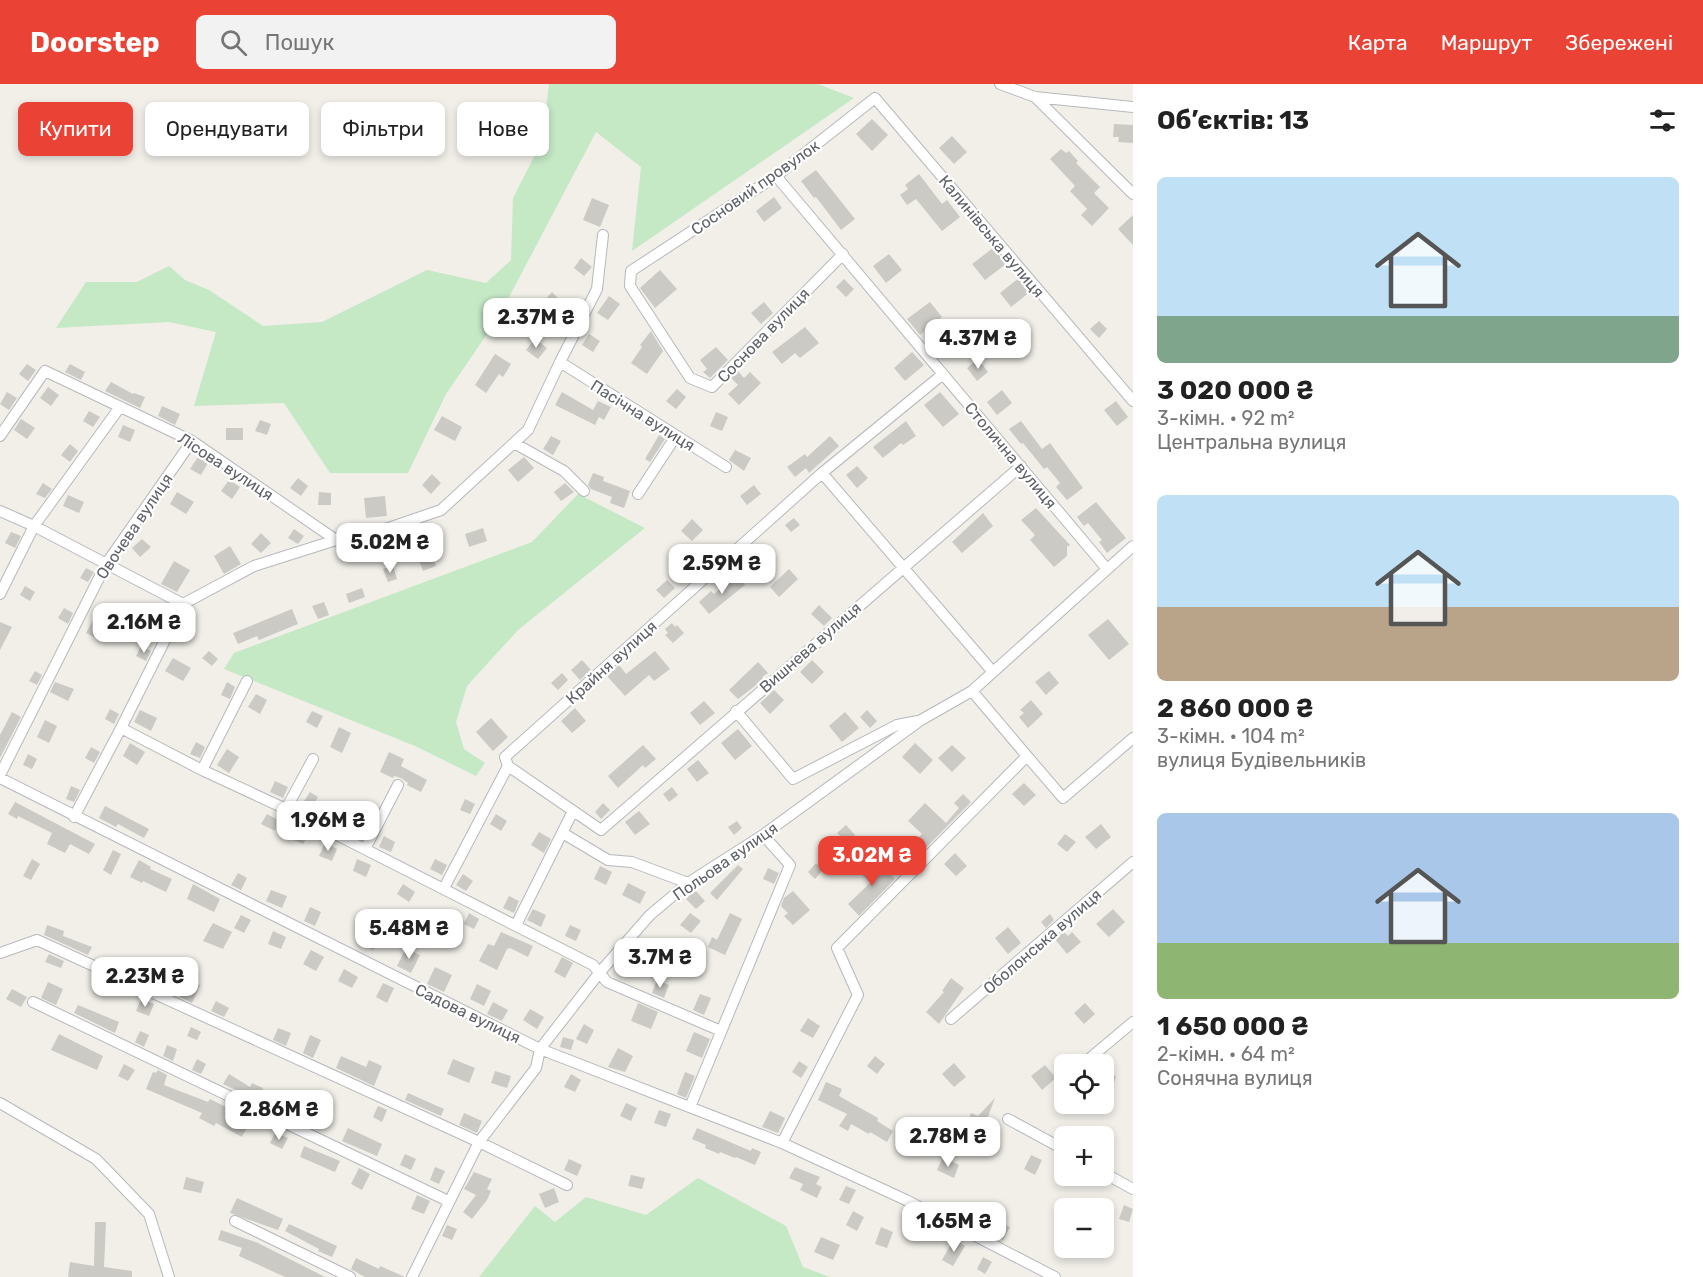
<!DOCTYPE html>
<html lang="uk">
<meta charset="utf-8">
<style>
:root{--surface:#fff;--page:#f2f2f2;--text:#222;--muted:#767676;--accent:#ea4335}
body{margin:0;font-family:Rubik,sans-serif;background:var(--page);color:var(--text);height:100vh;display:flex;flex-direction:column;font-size:22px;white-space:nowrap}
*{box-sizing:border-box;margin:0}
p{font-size:20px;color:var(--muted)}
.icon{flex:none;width:33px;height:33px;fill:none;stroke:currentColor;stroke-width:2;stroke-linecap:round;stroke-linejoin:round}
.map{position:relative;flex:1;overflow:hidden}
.drawer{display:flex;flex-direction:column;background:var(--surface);width:570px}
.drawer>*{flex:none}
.banner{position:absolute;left:18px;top:18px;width:570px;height:54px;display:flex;gap:12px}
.controls{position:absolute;left:1054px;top:970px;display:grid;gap:12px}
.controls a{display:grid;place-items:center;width:60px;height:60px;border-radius:9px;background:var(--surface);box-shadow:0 3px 9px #0003;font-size:30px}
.price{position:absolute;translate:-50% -51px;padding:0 14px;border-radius:12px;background:#fff;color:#222;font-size:20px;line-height:39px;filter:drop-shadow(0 2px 3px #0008)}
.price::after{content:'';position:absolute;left:50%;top:36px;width:18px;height:14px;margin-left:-9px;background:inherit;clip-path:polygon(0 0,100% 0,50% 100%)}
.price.active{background:var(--accent);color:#fff}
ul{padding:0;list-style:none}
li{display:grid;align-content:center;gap:12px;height:318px;padding:0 24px}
li span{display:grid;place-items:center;height:186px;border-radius:9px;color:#555}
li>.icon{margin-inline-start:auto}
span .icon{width:108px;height:108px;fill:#fffc;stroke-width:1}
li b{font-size:26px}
h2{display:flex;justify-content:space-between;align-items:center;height:72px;padding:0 24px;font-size:26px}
.pill{padding:0 21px;border-radius:9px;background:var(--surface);box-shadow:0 3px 9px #0003;font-size:21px;line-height:54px}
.pill.active{background:var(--accent);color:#fff}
header{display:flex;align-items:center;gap:36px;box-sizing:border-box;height:84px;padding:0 30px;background:var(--accent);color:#fff}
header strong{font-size:28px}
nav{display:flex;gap:33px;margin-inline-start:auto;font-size:21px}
.search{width:420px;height:54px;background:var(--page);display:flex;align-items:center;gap:15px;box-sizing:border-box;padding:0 21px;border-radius:9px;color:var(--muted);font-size:22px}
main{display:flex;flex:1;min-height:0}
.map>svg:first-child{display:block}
.green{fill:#c5e8c5}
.building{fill:#cccac5}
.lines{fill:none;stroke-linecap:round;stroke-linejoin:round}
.minor-casing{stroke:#b5b8bc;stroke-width:12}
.minor{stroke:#fff;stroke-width:10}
.labels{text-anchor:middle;stroke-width:4.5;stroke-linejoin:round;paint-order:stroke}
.street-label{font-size:16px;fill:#5f6368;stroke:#fff}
</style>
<header>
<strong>Doorstep</strong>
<div class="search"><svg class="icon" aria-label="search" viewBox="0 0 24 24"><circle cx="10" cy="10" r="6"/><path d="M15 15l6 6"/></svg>Пошук</div>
<nav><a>Карта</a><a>Маршрут</a><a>Збережені</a></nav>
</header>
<main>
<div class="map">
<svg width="1133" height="1193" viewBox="0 0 1133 1193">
<rect width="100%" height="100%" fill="#f1efe8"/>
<path class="green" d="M549 0H818L854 14 632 167 641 83 596 48 498 234 446 310 408 389H330L284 319 194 322 216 248 169 238 56 244 86 198H137L169 182 185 196 209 206 263 242 322 238 427 186 486 199 511 176 513 114 542 57Z
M578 410 645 444 518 546 467 602 456 638 464 665 485 679 476 692 415 662 224 585 234 569 532 458Z
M698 1094 786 1142 803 1183 830 1193H479L535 1122 555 1138 586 1113 646 1131Z"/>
<path class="building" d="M872 35 888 51 872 67 856 50Z
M1114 40 1133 41V59L1118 58 1119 53H1113Z
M952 52 967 68 954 80 939 64Z
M1061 65 1066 69 1069 67 1078 77 1076 79 1100 103 1094 109 1109 124 1092 142 1081 131 1087 125 1070 107 1075 102 1050 75Z
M816 86 855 135 841 146 816 113 814 114 801 97Z
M919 90 942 120 947 116 960 133 942 147 916 115 907 121 900 111 908 105 905 101Z
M774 113 782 124 764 138 756 127Z
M592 114 609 121 600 143 583 136Z
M1133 131V161L1118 145Z
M993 164 1006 180 985 196 972 180Z
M889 170 902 186 886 199 873 182Z
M581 174 592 183 584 192 574 184Z
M660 186 677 205 655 224 640 204Z
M1019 194 1030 208 1011 223 1000 209Z
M844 195 854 205 846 213 836 203Z
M552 208 565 221 558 229 544 217Z
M609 212 620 220 608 236 597 229Z
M764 218 773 229 761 240 751 229Z
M930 218 942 233 920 251 907 235Z
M1099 237 1107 245 1099 254 1090 245Z
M805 243 819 259 800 274 795 269 782 280 772 268Z
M651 247 663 267 647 290 631 279 642 263 640 261Z
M589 250 600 257 593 268 582 261Z
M950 253 960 266 948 274 939 261Z
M535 255 547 264 538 275 526 266Z
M716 263 728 276 710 294 703 288 707 285 700 276Z
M912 268 924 281 905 297 894 284Z
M495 270 511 280 503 293 499 290 486 309 475 301Z
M978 275 988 288 977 297 967 284Z
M27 280 36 286 28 297 19 290Z
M70 280 85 288 81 296 65 288Z
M738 287 744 294 750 288 761 299 739 321 728 310 738 301 731 294Z
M111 298 133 310 134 309 145 313 140 324 105 307Z
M48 303 59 311 51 322 40 314Z
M677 305 686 313 676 325 666 317Z
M1002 306 1012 319 997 331 987 318Z
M7 308 17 314 9 326 0 320Z
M562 308 593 326 598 317 611 323 604 336 599 333 595 341 555 321Z
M940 308 959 330 943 343 924 321Z
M1116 317 1128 333 1117 342 1104 326Z
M162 322 180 330 175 341 158 332Z
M89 327 100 333 93 343 83 337Z
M716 328 728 333 722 347 710 342Z
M442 332 462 343 455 357 434 346Z
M21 335 35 344 27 355 14 346Z
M260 336 271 340 267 351 255 347Z
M906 337 916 352 903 361 901 359 883 374 873 363Z
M1021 337 1042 365 1050 359 1083 404 1067 416 1056 403 1060 399 1047 383 1044 385 1023 359 1021 360 1009 345Z
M123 341 135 346 130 358 118 353Z
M226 344H243V356H226Z
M659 351 665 355 650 378 645 375Z
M551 352 561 357 553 371 543 365Z
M830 352 839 362 809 389 806 384 795 393 787 383 805 370 807 373Z
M70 360 78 367 70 378 61 371Z
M735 366 751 374 744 387 729 376Z
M198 373 208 379 201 391 190 385Z
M524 373 534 384 518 398 508 386Z
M857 382 868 394 857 404 846 391Z
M593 389 604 393 603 397 630 407 624 424 610 419 612 413 591 405 588 401Z
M432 390 441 399 431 410 422 401Z
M298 394 308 402 301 412 290 404Z
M229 396 240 403 232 415 221 407Z
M43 399 52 405 45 414 36 410Z
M565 399 574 408 561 417 554 408Z
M754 401 761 410 747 421 740 412Z
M177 408 194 418 186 430 170 420Z
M319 408 331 409V421H318Z
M68 411 84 418 79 429 63 422Z
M385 412 387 432 366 434 364 414Z
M1096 418 1126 454 1107 469 1099 458 1102 456 1088 439 1084 442 1077 433Z
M1036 424 1070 461 1067 463V472L1054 483 1030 456 1035 451 1021 436Z
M983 429 993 442 962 469 952 458Z
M794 434 800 441 791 448 785 441Z
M692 435 703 446 692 457 681 447Z
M483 444 487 457 469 463 465 450Z
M294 445 304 452 298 460 288 454Z
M11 448 21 452 15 464 5 459Z
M261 449 271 459 261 469 251 460Z
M142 455 151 463 140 473 132 464Z
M230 462 241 480 224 490 214 472Z
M432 471 436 482 423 487 419 476Z
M174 477 190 486 177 508 161 500Z
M393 482 397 495 388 498 383 485Z
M86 484 94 488 88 498 80 494Z
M789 485 798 495 779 513 770 503Z
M736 491 745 501 709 530 699 518 711 507 714 510Z
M667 496 675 504 664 514 656 506Z
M25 502 35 508 30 517 20 511Z
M362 504 365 513 349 519 346 510Z
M324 518 329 531 318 535 312 522Z
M819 521 832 534 824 542 811 530Z
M64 524 73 529 68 540 58 534Z
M292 525 298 540 259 556 257 552 238 560 233 549Z
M1108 535 1129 560 1109 576 1088 551Z
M93 536 111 546 104 558 86 549Z
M0 538 12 543 0 566Z
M672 539 675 543 677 541 684 549 673 559 665 551 668 549 665 545Z
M141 562 151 567 146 577 136 572Z
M209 567 218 575 212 582 202 574Z
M655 567 670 585 654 597 649 591 625 612 607 592 619 581 626 590Z
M173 574 191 584 183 597 165 587Z
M582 576 591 586 580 596 571 586Z
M812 576 824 588 812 600 800 588Z
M758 578 768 589 762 593 764 595 738 615 729 606Z
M35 587 42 591 37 601 29 597Z
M1049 587 1059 599 1046 611 1035 598Z
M562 589 568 596 558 606 551 599Z
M55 598 74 605 68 617 50 608Z
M227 598 235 603 230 615 221 611Z
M774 606 784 616 770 630 760 619Z
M256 610 267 616 260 630 248 623Z
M1031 616 1043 630 1028 644 1019 633 1024 629 1020 626Z
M704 617 715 629 700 641 690 629Z
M575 624 586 637 572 649 561 637Z
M110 625 119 630 114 640 105 635Z
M140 626 157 634 151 647 134 638Z
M867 626 877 637 870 644 860 633Z
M312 627 323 632 317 644 306 638Z
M12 628 21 633 0 674V651Z
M845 628 859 644 842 658 829 642Z
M491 634 508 653 493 667 476 648Z
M45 636 57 642 49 659 37 653Z
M339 643 351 649 342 669 330 663Z
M738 645 752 662 735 676 721 659Z
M196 658 205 663 200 674 190 670Z
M130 659 145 668 137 681 123 672Z
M915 659 933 676 920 690 902 673Z
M643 661 656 675 645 684 643 681 618 704 608 692Z
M952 661 966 674 952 688 938 674Z
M91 663 100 668 94 679 85 674Z
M227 665 239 673 229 689 217 681Z
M389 668 404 675 401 682 427 696 421 708 407 701 408 699 401 694 394 692 393 694 380 688Z
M28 670 37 675 32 685 23 681Z
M698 676 709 689 697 698 687 685Z
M275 697 288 703 283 714 270 708Z
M1024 699 1036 711 1024 722 1012 710Z
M71 702 80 706 74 718 66 715Z
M672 703 678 711 669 718 663 710Z
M310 708 318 713 310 727 301 722Z
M963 710 971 718 908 782 898 772 922 750 908 737 925 719 946 739 959 724 954 719Z
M465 715 475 720 470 730 460 726Z
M15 718 95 760 89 770 70 760 65 769 47 760 52 749 18 732 17 735 8 730Z
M603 719 610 726 601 735 595 728Z
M105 722 149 745 144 754 118 740 116 743 99 734Z
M639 727 650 740 635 751 625 738Z
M267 730 280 737 275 747 261 740Z
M496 730 507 737 501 747 490 740Z
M360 732 371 737 362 754 351 748Z
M737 737 742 744 734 751 728 743Z
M1101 740 1111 753 1096 765 1085 753Z
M846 741 855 751 847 759 837 749Z
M299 744 309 749 303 760 294 756Z
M539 748 551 755 544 769 531 761Z
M1065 750 1076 758 1067 768 1057 760Z
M384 752 395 758 391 768 379 763Z
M325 759 337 765 332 777 319 772Z
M113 766 121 770 111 791 103 786Z
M955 769 967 782 956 792 944 780Z
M32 775 40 780 31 796 23 792Z
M357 775 371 781 366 793 353 787Z
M435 775 447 781 442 791 430 785Z
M877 775 895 795 859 832 848 820 870 799 861 789Z
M139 776 151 783 150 785 172 795 166 808 143 797 142 799 130 793Z
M816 779 823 786 815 795 808 788Z
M738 781 743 785 717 816 710 809Z
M600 782 612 788 606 801 594 795Z
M768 784 779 789 774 800 763 795Z
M238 789 247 794 241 806 231 801Z
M463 790 473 797 466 807 456 801Z
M628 799 646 808 640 820 622 811Z
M193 800 220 815 214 828 187 815Z
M403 800 415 808 409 818 397 810Z
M271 806 287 812 282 824 266 817Z
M695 806 705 817 696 825 686 815Z
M793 807 810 826 793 841 784 832 788 829 781 822 784 814Z
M509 812 519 817 514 829 503 824Z
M310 823 321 828 315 842 304 837Z
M533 825 546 831 541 843 527 836Z
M1113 825 1125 838 1109 853 1096 840Z
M469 829 479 835 474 845 464 840Z
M690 829 701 837 691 849 680 841Z
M730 829 742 835 725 871 708 863 712 853 717 856Z
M1050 830 1054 836 1046 844 1041 838Z
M241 831 251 836 244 849 234 844Z
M213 839 232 848 223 865 203 857Z
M47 841 64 847 63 852 92 863 88 871 44 851Z
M570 841 581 846 576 857 565 852Z
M1008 843 1021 859 1008 870 995 854Z
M273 847 286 853 281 865 268 860Z
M501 848 533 862 528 873 510 864 507 865 497 886 479 877 488 860 494 862Z
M1064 848 1068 852 1072 848 1081 858 1067 870 1055 855Z
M368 852 378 858 373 866 363 860Z
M406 864 420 871 411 889 397 882Z
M311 866 324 873 316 887 303 880Z
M49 870 64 877 61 884 45 878Z
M562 873 573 879 565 894 554 888Z
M124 880 154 891 151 900 121 886Z
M435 883 452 891 444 908 427 900Z
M344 885 358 893 352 904 338 897Z
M951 894 964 904 939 940 926 928 944 908 942 907Z
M187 895 200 901 192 919 180 913Z
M657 896 669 901 664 914 652 909Z
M48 898 63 905 56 921 41 914Z
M383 899 394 904 387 919 376 913Z
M477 900 491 907 484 922 470 915Z
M12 905 27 913 21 923 6 915Z
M700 910 711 914 704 931 693 926Z
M141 915 154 920 149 932 136 927Z
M216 917 229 924 224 933 211 927Z
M493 918 508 926 502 937 487 930Z
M638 919 658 928 651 945 631 937Z
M1085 919 1095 930 1084 940 1074 929Z
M78 921 119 938 115 949 74 929Z
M530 925 544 933 537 945 523 936Z
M808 934 820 942 813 954 800 947Z
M584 940 594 946 587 960 576 955Z
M191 943 201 948 197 956 187 952Z
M278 944 291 949 286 962 273 956Z
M140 947 149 951 144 963 135 958Z
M694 948 710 955 702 974 686 967Z
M59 950 103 972 97 986 51 966Z
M310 951 321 956 313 974 303 969Z
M563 953 574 956 571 966 560 963Z
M167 961 177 965 173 977 163 972Z
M618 964 633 972 625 988 608 983Z
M341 972 366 983 369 976 382 982 374 1002 336 984Z
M875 972 885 980 877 990 867 982Z
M197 975 206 980 201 990 192 986Z
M453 975 475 984 469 999 447 990Z
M799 977 808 983 801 994 792 988Z
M954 979 966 993 954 1003 942 990Z
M124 980 135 986 128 997 118 992Z
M1045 981 1056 994 1042 1006 1031 992Z
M158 986 167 991 164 1001 208 1018 210 1015 251 1036 242 1053 216 1039 214 1042 199 1034 202 1029 146 1005 153 988 156 989Z
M495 987 511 992 507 1004 491 999Z
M685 988 695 992 686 1014 677 1010Z
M1104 988 1116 992 1107 1023H1104Z
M229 990 250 1003 252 999 263 1004 261 1010 273 1016 270 1022 223 1000Z
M571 990 581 996 575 1008 564 1003Z
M826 998 842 1005 839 1012 878 1034 877 1037 893 1047 887 1058 870 1048 869 1050 851 1040 848 1047 839 1042 847 1030 818 1016Z
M408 1009 444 1025 441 1032 405 1016Z
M290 1012 301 1017 293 1032 282 1027Z
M995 1014 982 1049 966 1042 971 1029 978 1032Z
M626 1019 637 1024 631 1037 620 1032Z
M378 1022 387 1026 382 1038 373 1033Z
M659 1026 671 1030 666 1043 654 1039Z
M770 1027 785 1034 778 1049 762 1043Z
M318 1029 327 1033 323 1044 313 1040Z
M464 1029 482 1037 477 1049 459 1041Z
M348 1044 382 1060 377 1072 342 1057Z
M697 1044 751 1067 752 1064 761 1068 755 1081 736 1073 735 1074 720 1068 719 1070 705 1064 706 1061 692 1055Z
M275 1049 288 1054 282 1065 270 1059Z
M922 1052 939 1060 935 1069 917 1061Z
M304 1062 340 1077 335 1088 300 1073Z
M405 1070 416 1075 411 1086 400 1081Z
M1031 1071 1042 1076 1035 1091 1024 1085Z
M943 1073 959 1081 954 1094 937 1086Z
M569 1075 582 1081 577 1092 564 1086Z
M435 1083 445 1087 439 1100 430 1096Z
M795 1083 820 1093 816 1100 822 1103 817 1114 800 1106 803 1100 789 1094Z
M359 1084 370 1090 362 1106 351 1100Z
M474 1088 492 1095 487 1105 491 1107 487 1116 472 1135 463 1128 476 1111 464 1105Z
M631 1091 645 1094 642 1105 628 1102Z
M186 1093 204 1098 201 1109 183 1105Z
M846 1102 856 1106 849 1120 839 1116Z
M554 1104 559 1118 545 1124 539 1110Z
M417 1111 430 1117 424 1130 411 1125Z
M237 1114 283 1135 278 1146 230 1129Z
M1124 1121 1133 1125 1129 1138 1119 1135Z
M853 1127 864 1133 857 1147 846 1141Z
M975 1128 1010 1143 1003 1156 969 1139Z
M915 1136 926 1142 921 1151 910 1145Z
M95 1138H106L104 1183 132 1187V1193H68L70 1178 94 1182Z
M289 1140 337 1162 332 1173 318 1167 319 1165 285 1147Z
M447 1141 457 1145 452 1156 442 1152Z
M881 1143 893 1148 887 1164 875 1160Z
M221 1146 258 1159 325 1193H285L239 1172 242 1164 218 1156Z
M821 1153 840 1161 833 1176 814 1168Z
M954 1155 965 1162 953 1182 942 1176Z
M983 1173 992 1178 985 1190 977 1185Z
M356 1174 379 1185 380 1182 405 1193H365L351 1185Z"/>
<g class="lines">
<g class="minor-casing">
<path id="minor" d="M1000 0 1035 13 1133 23
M1035 13 1133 110
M776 92 1107 485
M843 170 712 303 690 294 630 202 631 187 776 92 875 14 1133 317
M560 278 726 383
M0 352 45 287 192 357 336 456
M514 359 564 387 584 407
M822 389 993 588
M638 410 676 352
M0 427 34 442 183 520
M0 510 34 442 120 323
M972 607 1027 672
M736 627 793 695 897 641 918 637
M121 644 202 686 286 725 593 881 607 898 721 947
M508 682 505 673 822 389 943 290
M202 686 247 597
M0 691 106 480 192 357
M0 694 540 965 782 1059 906 1116 1055 1193
M286 725 313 675
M74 733 121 644 183 520 254 482 336 456 371 450 441 426 528 346 560 278 597 205 603 151
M566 751 608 776 632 778 688 799
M365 765 398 701
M444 804 508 682 601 746 1021 382
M516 841 573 727
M0 869 37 856 479 1058 567 1101
M33 918 448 1117
M951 935 1133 778
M1083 980 1133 938
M0 1019 96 1075 149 1130 169 1193
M690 1023 790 781 763 751
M1008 1035 1065 1066
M782 1059 858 911 837 864 1027 672 1063 714 1133 654
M1104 1089 1133 1105
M235 1137 350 1193
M412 1193 479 1058 536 984 540 965 600 888 650 831 688 799 763 751 921 636 972 607 1133 462"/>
</g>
<use href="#minor" class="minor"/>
</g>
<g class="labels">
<g class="street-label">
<text transform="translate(755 103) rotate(-35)" y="6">Сосновий провулок</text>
<text transform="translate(992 152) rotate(50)" y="6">Калинівська вулиця</text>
<text transform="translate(763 251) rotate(-46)" y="6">Соснова вулиця</text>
<text transform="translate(643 331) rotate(32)" y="6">Пасічна вулиця</text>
<text transform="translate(1011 371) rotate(50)" y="6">Столична вулиця</text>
<text transform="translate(226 382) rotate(33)" y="6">Лісова вулиця</text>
<text transform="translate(134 442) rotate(-56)" y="6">Овочева вулиця</text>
<text transform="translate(810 563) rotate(-41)" y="6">Вишнева вулиця</text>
<text transform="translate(611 578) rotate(-42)" y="6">Крайня вулиця</text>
<text transform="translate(725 777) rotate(-35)" y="6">Польова вулиця</text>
<text transform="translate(1042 857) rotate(-41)" y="6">Оболонська вулиця</text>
<text transform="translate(468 929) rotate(26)" y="6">Садова вулиця</text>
</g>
</g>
</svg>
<div class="controls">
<a><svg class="icon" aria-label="locate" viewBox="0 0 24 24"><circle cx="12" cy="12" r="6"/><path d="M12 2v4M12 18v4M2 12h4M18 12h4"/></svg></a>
<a>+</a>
<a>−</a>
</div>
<b class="price" style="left:536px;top:265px">2.37M ₴</b>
<b class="price" style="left:978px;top:286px">4.37M ₴</b>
<b class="price" style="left:390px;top:490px">5.02M ₴</b>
<b class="price" style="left:722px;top:511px">2.59M ₴</b>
<b class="price" style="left:144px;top:570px">2.16M ₴</b>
<b class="price" style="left:328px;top:768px">1.96M ₴</b>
<b class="price active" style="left:872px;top:803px">3.02M ₴</b>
<b class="price" style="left:409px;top:876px">5.48M ₴</b>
<b class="price" style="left:660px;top:905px">3.7M ₴</b>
<b class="price" style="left:145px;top:924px">2.23M ₴</b>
<b class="price" style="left:279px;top:1057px">2.86M ₴</b>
<b class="price" style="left:948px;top:1084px">2.78M ₴</b>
<b class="price" style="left:954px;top:1169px">1.65M ₴</b>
<div class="banner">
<a class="pill active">Купити</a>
<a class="pill">Орендувати</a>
<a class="pill">Фільтри</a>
<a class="pill">Нове</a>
</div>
</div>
<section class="drawer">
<h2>Об’єктів: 13<svg class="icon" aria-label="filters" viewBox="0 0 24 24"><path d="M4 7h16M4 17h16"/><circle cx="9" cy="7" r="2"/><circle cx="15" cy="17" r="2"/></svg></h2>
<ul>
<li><span style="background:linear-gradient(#bfe0f5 75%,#7fa58c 0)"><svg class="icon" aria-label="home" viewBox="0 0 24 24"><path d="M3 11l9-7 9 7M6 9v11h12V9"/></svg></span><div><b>3 020 000 ₴</b><p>3-кімн. · 92 m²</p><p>Центральна вулиця</p></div></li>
<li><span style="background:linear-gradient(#bfe0f5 60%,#b9a48a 0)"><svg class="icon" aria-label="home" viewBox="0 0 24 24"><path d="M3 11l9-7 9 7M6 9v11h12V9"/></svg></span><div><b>2 860 000 ₴</b><p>3-кімн. · 104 m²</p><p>вулиця Будівельників</p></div></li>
<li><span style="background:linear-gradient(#a9c7e8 70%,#8fb573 0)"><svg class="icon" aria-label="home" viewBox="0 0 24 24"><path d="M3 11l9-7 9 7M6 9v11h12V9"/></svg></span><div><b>1 650 000 ₴</b><p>2-кімн. · 64 m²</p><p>Сонячна вулиця</p></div></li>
</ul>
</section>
</main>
